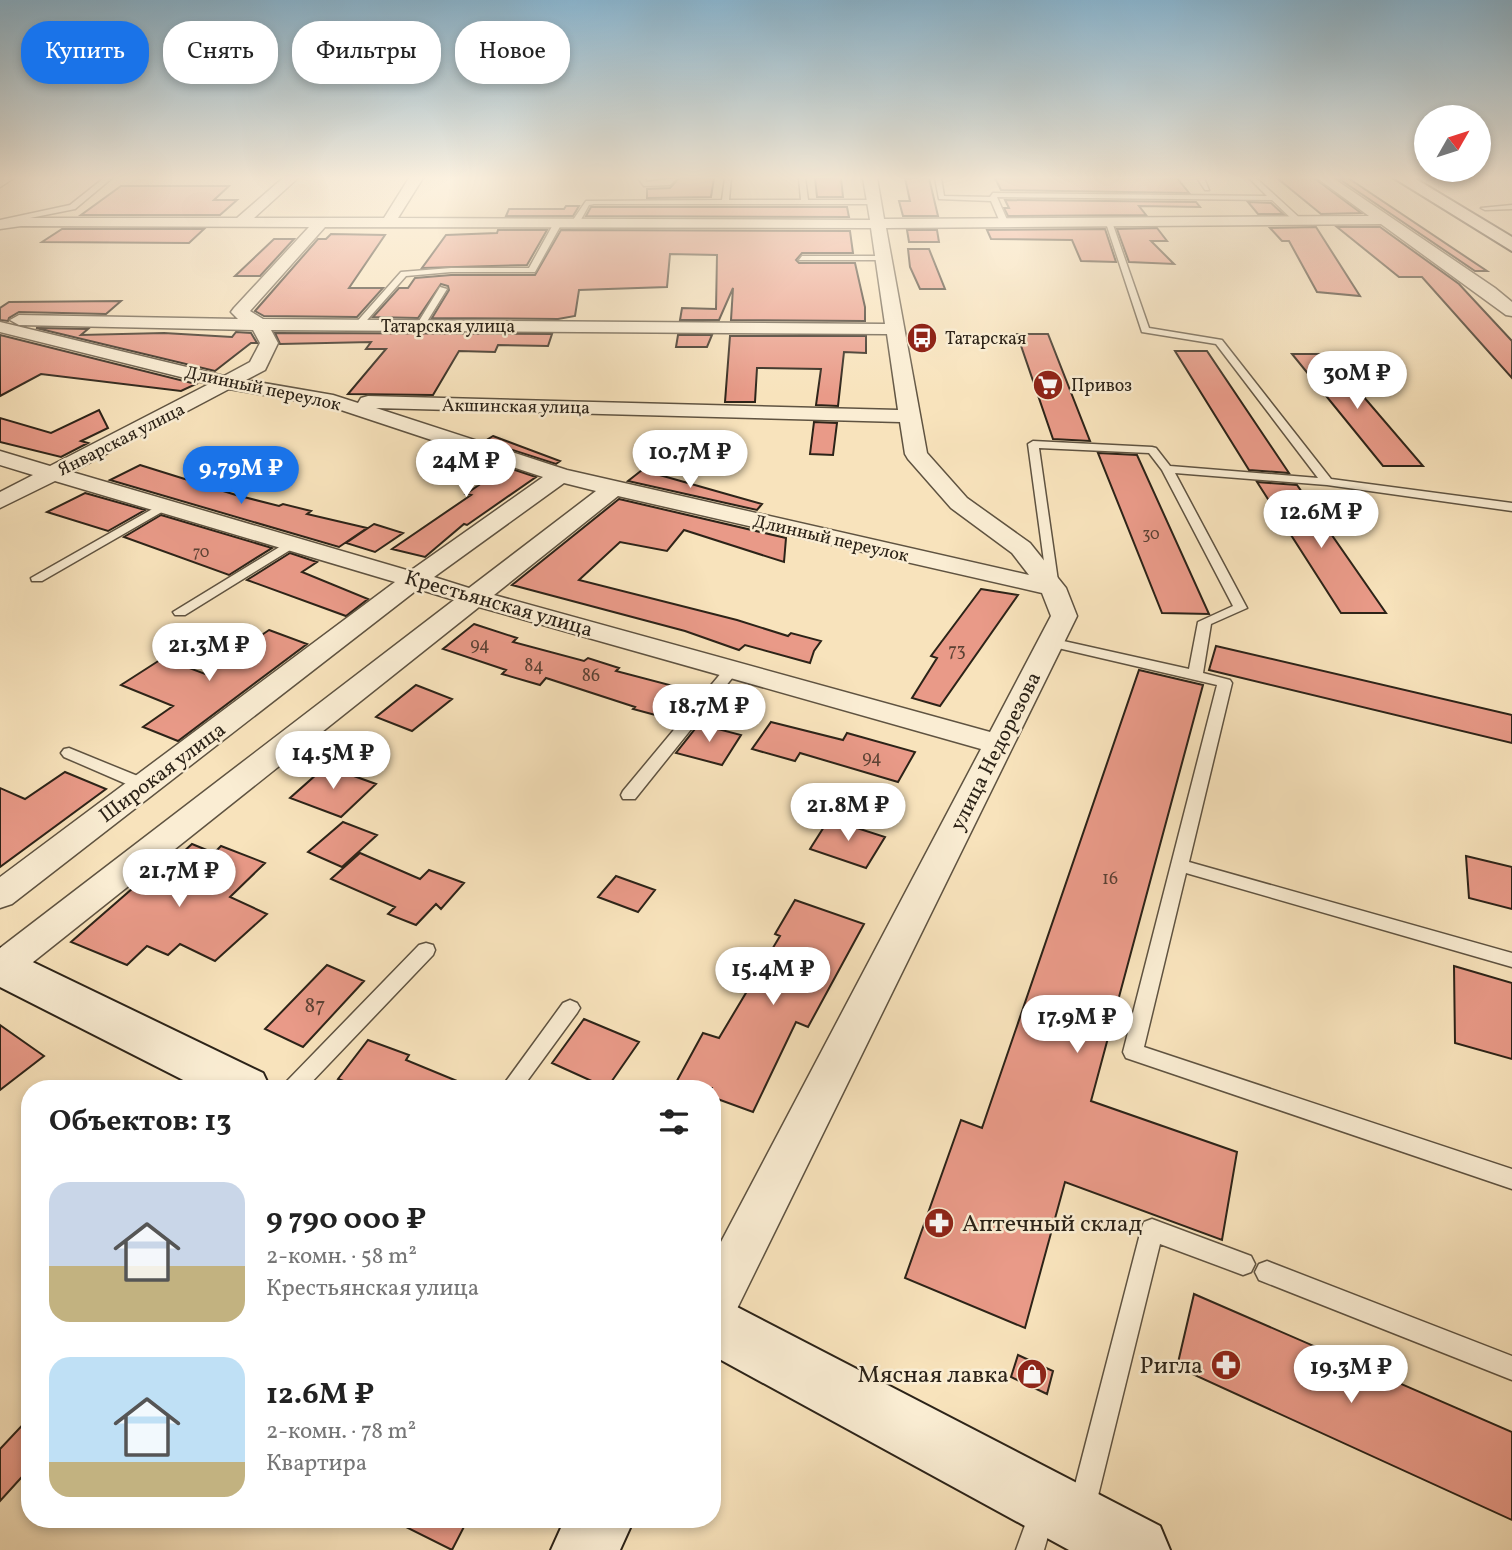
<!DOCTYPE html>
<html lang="ru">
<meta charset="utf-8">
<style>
:root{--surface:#fff;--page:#f2f2f2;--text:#222;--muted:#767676;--accent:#1a73e8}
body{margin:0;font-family:Vollkorn,serif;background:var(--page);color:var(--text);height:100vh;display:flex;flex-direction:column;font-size:26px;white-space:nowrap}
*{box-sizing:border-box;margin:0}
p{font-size:23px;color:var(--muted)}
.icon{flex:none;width:38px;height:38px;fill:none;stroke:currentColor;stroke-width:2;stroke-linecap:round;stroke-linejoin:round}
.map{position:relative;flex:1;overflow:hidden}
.drawer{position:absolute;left:21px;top:1080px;width:700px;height:448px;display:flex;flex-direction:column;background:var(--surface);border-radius:28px;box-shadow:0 4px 10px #0003}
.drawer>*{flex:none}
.hud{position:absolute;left:21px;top:21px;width:700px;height:63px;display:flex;gap:14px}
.needle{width:46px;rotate:51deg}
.controls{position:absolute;left:1414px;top:105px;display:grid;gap:14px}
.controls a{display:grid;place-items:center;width:77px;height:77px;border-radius:50%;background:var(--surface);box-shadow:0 4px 10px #0003;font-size:35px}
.price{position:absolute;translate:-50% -60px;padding:0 16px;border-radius:24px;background:#fff;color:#222;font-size:23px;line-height:46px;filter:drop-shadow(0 2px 4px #0008)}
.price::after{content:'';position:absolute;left:50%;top:42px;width:21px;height:16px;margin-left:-10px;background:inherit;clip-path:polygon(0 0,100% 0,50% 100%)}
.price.current{background:var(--accent);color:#fff}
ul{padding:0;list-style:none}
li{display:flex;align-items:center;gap:21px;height:175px;padding:0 28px}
li span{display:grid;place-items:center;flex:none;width:196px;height:140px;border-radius:21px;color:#555}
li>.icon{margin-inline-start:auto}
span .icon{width:84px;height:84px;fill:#fffc;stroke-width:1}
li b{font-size:30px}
h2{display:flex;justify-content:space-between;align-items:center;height:84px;padding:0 28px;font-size:30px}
.chip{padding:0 24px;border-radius:28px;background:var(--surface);box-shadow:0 4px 10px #0003;font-size:24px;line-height:63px}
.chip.current{background:var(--accent);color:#fff}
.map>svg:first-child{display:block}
.building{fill:#e99a88;stroke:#2c2318;stroke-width:2}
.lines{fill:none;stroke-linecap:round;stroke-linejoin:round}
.lane-casing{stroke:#5f5341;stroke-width:3}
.street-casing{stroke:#5f5341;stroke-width:3}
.secondary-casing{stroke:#2c2318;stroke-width:4}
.lane{fill:#faedd3;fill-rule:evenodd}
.street{fill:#faedd3;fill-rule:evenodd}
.secondary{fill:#faedd3;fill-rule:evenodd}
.labels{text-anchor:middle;stroke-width:5;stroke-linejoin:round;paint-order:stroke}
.far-number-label{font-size:16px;fill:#5b4134}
.far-street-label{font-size:18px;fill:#2c2318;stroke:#faedd3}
.far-poi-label{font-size:18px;fill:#2c2318;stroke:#faedd3;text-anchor:start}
.number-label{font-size:18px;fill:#5b4134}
.street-label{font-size:21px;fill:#2c2318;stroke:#faedd3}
.near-number-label{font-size:21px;fill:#5b4134}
.near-poi-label{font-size:24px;fill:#2c2318;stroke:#faedd3;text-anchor:end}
</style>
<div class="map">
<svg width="1512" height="1550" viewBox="0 0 1512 1550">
<rect width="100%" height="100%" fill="#f8e3bc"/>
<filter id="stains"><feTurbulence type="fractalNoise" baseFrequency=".00286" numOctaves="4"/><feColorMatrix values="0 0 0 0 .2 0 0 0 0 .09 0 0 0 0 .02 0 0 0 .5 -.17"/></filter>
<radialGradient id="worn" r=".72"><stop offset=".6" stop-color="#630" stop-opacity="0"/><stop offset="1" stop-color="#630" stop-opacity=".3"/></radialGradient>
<path class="building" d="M679 178H714L711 197 647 198V189L670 188Z
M815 178H841L843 197H817Z
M905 178H929L938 216H903L899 201H910Z
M995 178H1177L1189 193 1001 190Z
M1277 178H1314L1361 213 1321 214Z
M1338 178H1348L1487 271H1475Z
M121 186H229L214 200H237L220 215H81Z
M1005 200 1196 202 1200 207 1139 206 1146 215 1008 216 1004 208H1009Z
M1248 202 1271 203 1283 214H1258Z
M566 206H579L573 216H506L509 209H564Z
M591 207H847L849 217 586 216Z
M1316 227 1360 296 1317 292 1289 241H1282L1270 228Z
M1337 227H1380L1459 284 1512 341V378L1422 277H1399Z
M1157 228 1167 241H1151L1174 264 1129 262 1117 229Z
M62 229H204L189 243 42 242Z
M1105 229 1116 262 1081 261 1072 240 991 239 987 230Z
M498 230H547L527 265 422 268 446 235 497 233Z
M561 230 850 231 853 253H802L796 260 799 263H855L865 307V321L731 320 733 288 719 320H680L682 308 716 309 717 255 670 254 667 287 579 290 575 316 558 319 432 318 449 290 448 286 441 284 418 318 373 317 399 288H408L415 278 451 275H535Z
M907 230H937L939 242H909Z
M331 234 385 235 349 288H383L357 317 264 316 255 311 318 239H326Z
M274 239H294L260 276H235Z
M908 249H929L945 289H920L910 267Z
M121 301 106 314 19 312 9 318 8 321 0 320V308L9 302Z
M36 328 88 329 81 335 164 333 232 337 236 332 251 333 257 343H251L215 371Z
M275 333 552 334 548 346 498 345 495 352 459 351 433 395 348 394 386 349H366L371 342 280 344Z
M1017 334H1048L1090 441 1053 439Z
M0 335 196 384 181 391 41 374 0 396Z
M678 335H712L707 347H676Z
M730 336H866V353L844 352 838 406 816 405 821 369 757 368 755 402H725Z
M1175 351H1207L1289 473 1249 470Z
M1292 354H1327L1423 466H1383Z
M99 410 108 428 81 441 88 443 61 457 0 442V418L51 433Z
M814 422 837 423 833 455 810 454Z
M493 436 560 461 556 464 485 441Z
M461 452 536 477 467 525 464 524 425 557 392 549 471 495 466 494 479 485 431 472 437 468 431 467Z
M1098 453 1137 455 1209 614 1162 613Z
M140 465 236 495 279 506 283 504 311 511 307 514 367 528 339 547 110 480Z
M642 470 730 495 762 504 757 510 628 481Z
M1257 482 1297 485 1386 613H1341Z
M85 493 145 510 108 531 47 512Z
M619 499 786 538 784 562 684 530 667 551 620 542 579 580 737 620 788 636 791 633 821 641 814 651 810 663 745 645 739 650 685 631 512 585Z
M161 515 272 548 229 575 124 537Z
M374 524 403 533 375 552 346 543Z
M290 553 317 562 302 572 368 599 346 616 247 580Z
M981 589 1018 595 940 706 912 698 937 658 931 656Z
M474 624 517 638 513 642 584 661 588 658 619 668 616 671 700 693 678 721 633 709 635 707 546 678 540 685 502 674 506 670 443 649Z
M269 630 307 644 178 741 143 727 173 706 121 685 163 658 205 674Z
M1216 646 1512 715V743L1209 670Z
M1139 670 1203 685 1091 1101 1237 1152 1222 1240 1065 1182 1025 1328 905 1278 961 1120 982 1128Z
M416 685 452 699 412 731 376 717Z
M771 722 843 740 847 733 915 752 898 782 800 753 795 761 752 749Z
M699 724 741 735 722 765 676 753Z
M326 766 376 784 341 817 290 798Z
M65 772 106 789 0 867V788L25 799Z
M829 819 885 837 866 868 810 849Z
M343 822 377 835 342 867 308 852Z
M192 844 214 853 221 846 265 863 230 897 267 914 215 961 180 944 168 955 147 946 127 965 71 942 164 861 170 864Z
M360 853 420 879 429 870 464 883 441 909 436 904 416 925 388 914 395 907 331 879Z
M1466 856 1512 867V909L1469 898Z
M616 876 655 890 638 912 598 897Z
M795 900 864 924 808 1027 796 1022 753 1112 712 1097V1088H673L703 1033 719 1038 780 936 775 934Z
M327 965 364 981 303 1047 265 1029Z
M1454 966 1512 983V1059L1455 1043Z
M584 1019 639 1042 607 1088 552 1063Z
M0 1025 44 1056 0 1090Z
M368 1040 409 1055 406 1060 474 1088H363L338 1079Z
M1194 1294 1512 1432V1520L1177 1367Z
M1018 1355 1053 1371 1047 1394 1011 1377Z
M30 1417V1468L0 1501V1449Z
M390 1519H468L452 1550Z"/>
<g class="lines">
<g class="lane-casing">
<path id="lane" d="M104 178H112L75 209 0 224V220L70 205Z
M638 178H645L646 182 677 178 670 185 644 186Z
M725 178H731L729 200H801L799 178H805L808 200H874L878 202 874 204H594L589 205 578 225 571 223 586 201 722 200Z
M935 178H941L944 196 990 197 993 193 1267 196 1249 178H1256L1303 221 1296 223 1272 200 997 197 1008 222 1004 224 1000 222 991 201 939 199Z
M1197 178H1204L1209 190H1205Z
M1512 205V209L1485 210 1481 208Z
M1105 220 1112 222 1149 328 1222 340 1331 479 1512 503V511L1327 485 1175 473 1247 608 1211 624 1203 673 1230 680 1232 683 1189 862 1512 953V967L1186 873 1144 1047 1512 1169V1189L1126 1058 1123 1052 1217 685 1045 645 1043 642 1050 638 1189 669 1198 622 1233 606 1162 470 1149 453 1039 448 1059 588 1058 591H1048L1028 444 1033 441 1152 447 1156 448 1170 466 1318 478 1216 344 1142 332Z
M555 221 562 223 535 272H451L406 276 360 328 353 326 401 272 451 268H529Z
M802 256H884L888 258 884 260H799Z
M440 287 447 289 423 328H417L416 326Z
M163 503 167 505V509L42 581H32L31 578Z
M291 540 297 544 295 547 185 615H175L173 612Z
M732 665 737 666 739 669 737 672 635 799H623L621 795 623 791 727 666Z
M69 748 150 781 152 785 144 790 138 789 64 757 61 753 64 749Z
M426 943 433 945 435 950 433 955 306 1088H283L286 1082 419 945Z
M570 1000 577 1003 580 1008 577 1013 522 1088H501L563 1003Z
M1152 1219 1251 1256 1255 1264 1251 1272 1243 1275 1160 1244 1095 1508 1091 1517 1082 1521 1073 1517 1069 1508 1141 1230 1144 1222Z
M1267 1261 1512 1356V1380L1259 1280 1255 1272 1259 1264Z
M1042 1499 1051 1503 1055 1512 1044 1550H1016L1033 1503Z"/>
</g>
<g class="street-casing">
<path id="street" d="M0 178H14L0 187Z
M283 178H298L254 218H384L409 178H423L398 218 870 220 863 178H877L884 219 1369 216 1317 178H1333L1495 288 1512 302V316L1506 315 1381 224 886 228 927 453 967 498 1030 543 1066 588 1077 616 729 1325 712 1331V1259L981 749 479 607 13 978 0 983V948L454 600 418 589 12 904 0 908V877L395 582 55 481 0 508V492L33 475 0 465V451L50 466 209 384 0 332V322L224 376 250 362 260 343 253 330 19 325 10 320 19 315 238 319 231 312 234 308 309 227 21 226 0 229V221L21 218H237ZM325 227 871 228 885 324 263 319 250 311ZM271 330 887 334 898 410 368 396 361 398 358 403 333 395 246 380 265 370 278 343ZM229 389 329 406 543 477 410 571 72 472ZM376 408 900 422 905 454 908 459 951 508 1012 553 1029 575 567 470ZM564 483 596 491 469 588 434 577ZM618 496 1042 593 1051 616 990 732 494 595Z"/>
</g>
<g class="secondary-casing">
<path id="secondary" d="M1394 178H1414L1512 237V251Z
M0 948 16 954 263 1073 270 1088H199L0 987Z
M712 1294 1160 1526 1170 1550H1069L712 1355Z
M565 1519H634L620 1550H551Z"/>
</g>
<use href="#lane" class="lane"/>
<use href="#street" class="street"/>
<use href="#secondary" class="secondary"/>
</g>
<linearGradient id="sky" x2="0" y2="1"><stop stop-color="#8ab8d4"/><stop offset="0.45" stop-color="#fcf2e1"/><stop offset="1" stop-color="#fcf2e1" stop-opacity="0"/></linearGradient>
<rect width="1512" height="395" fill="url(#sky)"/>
<defs>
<g id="bus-disc" transform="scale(1.575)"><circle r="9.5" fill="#8f2418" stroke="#faedd3"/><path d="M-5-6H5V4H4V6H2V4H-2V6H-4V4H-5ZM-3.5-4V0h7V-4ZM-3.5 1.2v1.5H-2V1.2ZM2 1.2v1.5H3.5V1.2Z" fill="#fff"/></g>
<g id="supermarket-disc" transform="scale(1.575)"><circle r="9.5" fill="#8f2418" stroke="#faedd3"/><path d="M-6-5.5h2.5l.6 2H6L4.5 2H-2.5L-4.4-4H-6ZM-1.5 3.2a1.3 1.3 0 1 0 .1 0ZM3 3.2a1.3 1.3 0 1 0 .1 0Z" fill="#fff"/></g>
<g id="pharmacy-disc" transform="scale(1.575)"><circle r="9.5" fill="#8f2418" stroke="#faedd3"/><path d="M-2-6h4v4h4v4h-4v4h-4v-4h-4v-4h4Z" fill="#fff"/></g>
<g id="shop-disc" transform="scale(1.575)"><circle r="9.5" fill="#8f2418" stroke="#faedd3"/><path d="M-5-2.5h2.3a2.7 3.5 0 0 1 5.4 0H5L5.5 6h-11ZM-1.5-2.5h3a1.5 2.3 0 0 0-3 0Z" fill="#fff"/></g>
</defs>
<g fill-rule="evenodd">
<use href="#bus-disc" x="922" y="338"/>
<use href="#supermarket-disc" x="1048" y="385"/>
<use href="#pharmacy-disc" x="939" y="1223"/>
<use href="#pharmacy-disc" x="1226" y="1365"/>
<use href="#shop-disc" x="1032" y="1374"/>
</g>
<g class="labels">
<g class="far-number-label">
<text x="1151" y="539">30</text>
<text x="201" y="557">70</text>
</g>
<g class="far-street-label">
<text x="448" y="332">Татарская улица</text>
<text transform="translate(263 388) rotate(12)" y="6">Длинный переулок</text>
<text transform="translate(516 406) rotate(1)" y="6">Акшинская улица</text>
<text transform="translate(121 439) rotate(-27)" y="6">Январская улица</text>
<text transform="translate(831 538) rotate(13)" y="6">Длинный переулок</text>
</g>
<g class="far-poi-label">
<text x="945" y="344">Татарская</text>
<text x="1071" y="391">Привоз</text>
</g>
<g class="number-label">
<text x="480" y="650">94</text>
<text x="957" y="656">73</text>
<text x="534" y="671">84</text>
<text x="591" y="681">86</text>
<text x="872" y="763">94</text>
<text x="1110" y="884">16</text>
</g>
<g class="street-label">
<text transform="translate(499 603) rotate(16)" y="7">Крестьянская улица</text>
<text transform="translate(995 751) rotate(-63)" y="7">улица Недорезова</text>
<text transform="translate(162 772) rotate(-37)" y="7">Широкая улица</text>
</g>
<g class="near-number-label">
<text x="315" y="1012">87</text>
</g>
<g class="near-poi-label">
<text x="962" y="1231" text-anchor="start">Аптечный склад</text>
<text x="1203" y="1373">Ригла</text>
<text x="1009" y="1382">Мясная лавка</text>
</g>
</g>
<rect width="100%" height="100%" filter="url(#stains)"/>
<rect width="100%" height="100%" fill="url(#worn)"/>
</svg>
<div class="controls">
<a><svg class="needle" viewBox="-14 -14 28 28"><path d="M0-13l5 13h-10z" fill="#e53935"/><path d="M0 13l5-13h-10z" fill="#767676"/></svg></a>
</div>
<b class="price" style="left:1357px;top:411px">30M ₽</b>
<b class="price" style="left:690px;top:490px">10.7M ₽</b>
<b class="price" style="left:466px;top:499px">24M ₽</b>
<b class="price current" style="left:241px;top:506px">9.79M ₽</b>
<b class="price" style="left:1321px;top:550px">12.6M ₽</b>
<b class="price" style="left:209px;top:683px">21.3M ₽</b>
<b class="price" style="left:709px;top:744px">18.7M ₽</b>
<b class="price" style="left:333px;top:791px">14.5M ₽</b>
<b class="price" style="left:848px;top:843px">21.8M ₽</b>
<b class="price" style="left:179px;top:909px">21.7M ₽</b>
<b class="price" style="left:773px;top:1007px">15.4M ₽</b>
<b class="price" style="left:1077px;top:1055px">17.9M ₽</b>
<b class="price" style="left:1351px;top:1405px">19.3M ₽</b>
<div class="hud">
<a class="chip current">Купить</a>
<a class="chip">Снять</a>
<a class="chip">Фильтры</a>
<a class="chip">Новое</a>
</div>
<section class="drawer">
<h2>Объектов: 13<svg class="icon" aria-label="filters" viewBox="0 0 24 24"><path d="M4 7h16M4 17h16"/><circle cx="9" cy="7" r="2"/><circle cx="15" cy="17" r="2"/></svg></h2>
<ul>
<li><span style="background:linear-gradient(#c9d6e8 60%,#c2b280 0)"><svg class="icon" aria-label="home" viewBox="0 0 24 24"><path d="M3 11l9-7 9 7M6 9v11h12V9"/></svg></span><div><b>9 790 000 ₽</b><p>2-комн. · 58 m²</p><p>Крестьянская улица</p></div></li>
<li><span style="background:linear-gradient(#bfe0f5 75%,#c2b280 0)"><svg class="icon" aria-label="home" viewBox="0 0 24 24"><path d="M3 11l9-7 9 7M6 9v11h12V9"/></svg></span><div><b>12.6M ₽</b><p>2-комн. · 78 m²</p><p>Квартира</p></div></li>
</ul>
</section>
</div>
